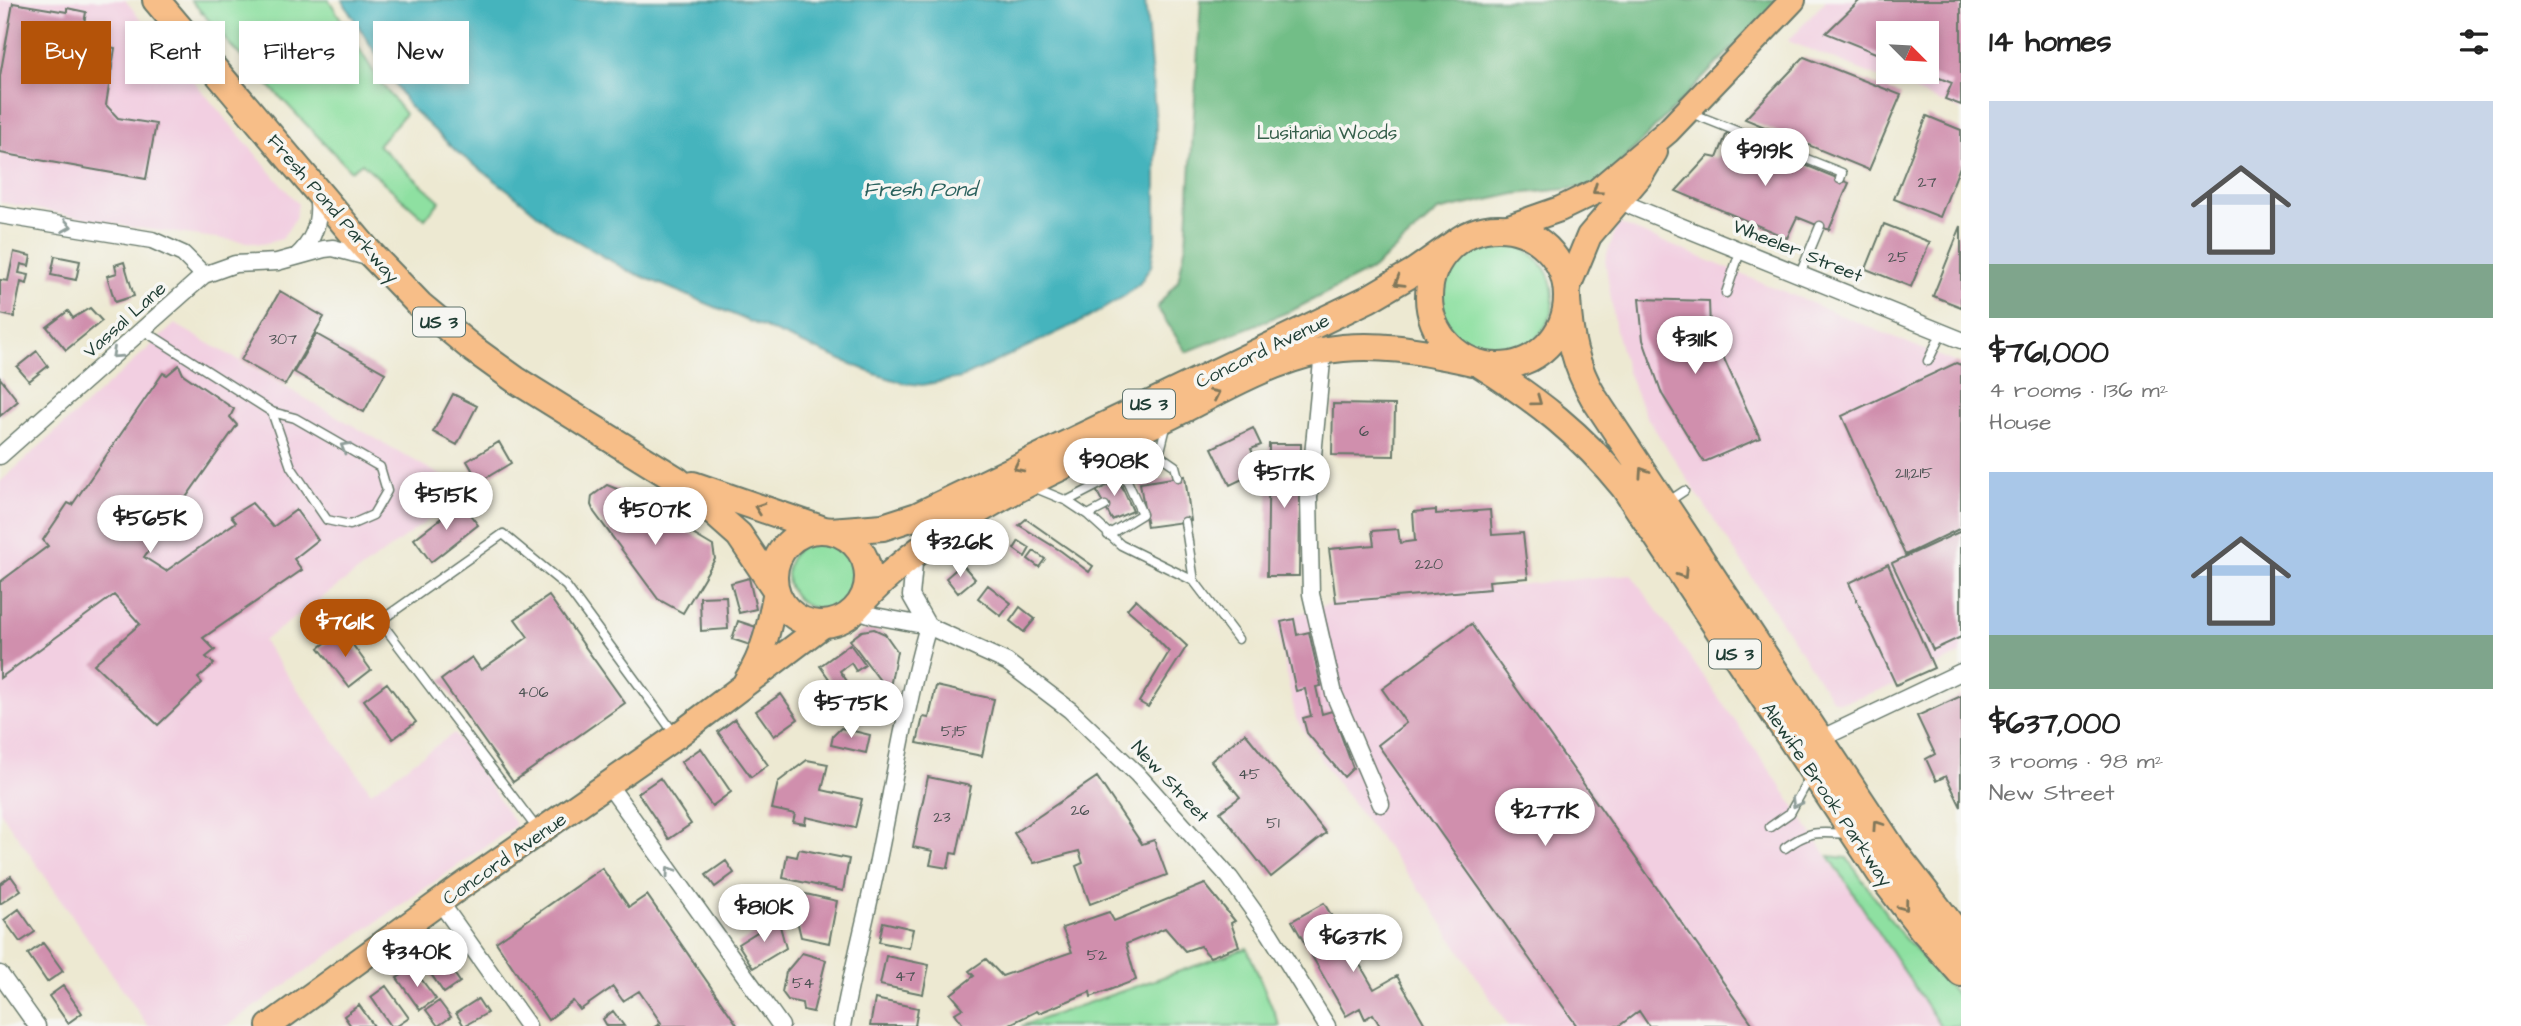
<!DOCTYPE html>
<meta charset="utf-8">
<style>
:root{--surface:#fff;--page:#f6f6f6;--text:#222;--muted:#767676;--accent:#b45309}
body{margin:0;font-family:"Architects Daughter",sans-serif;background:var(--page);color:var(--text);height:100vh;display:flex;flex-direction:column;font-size:26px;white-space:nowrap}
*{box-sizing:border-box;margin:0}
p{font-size:23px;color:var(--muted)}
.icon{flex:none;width:38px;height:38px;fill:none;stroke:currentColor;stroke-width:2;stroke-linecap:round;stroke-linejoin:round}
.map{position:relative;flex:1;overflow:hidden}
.drawer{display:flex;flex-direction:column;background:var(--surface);width:560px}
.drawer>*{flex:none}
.banner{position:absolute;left:21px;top:21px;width:665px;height:63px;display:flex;gap:14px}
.needle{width:46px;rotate:114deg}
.controls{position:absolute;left:1876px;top:21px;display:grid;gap:14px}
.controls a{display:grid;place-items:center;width:63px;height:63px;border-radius:0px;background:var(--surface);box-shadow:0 4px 10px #0003;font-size:35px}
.price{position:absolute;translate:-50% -60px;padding:0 16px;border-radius:24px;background:#fff;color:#222;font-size:23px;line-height:46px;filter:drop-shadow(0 2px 4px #0008)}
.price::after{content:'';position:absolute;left:50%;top:42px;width:21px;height:16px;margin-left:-10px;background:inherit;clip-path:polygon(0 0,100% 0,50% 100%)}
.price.current{background:var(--accent);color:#fff}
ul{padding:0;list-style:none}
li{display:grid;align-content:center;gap:14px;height:371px;padding:0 28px}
li span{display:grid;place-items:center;height:217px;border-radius:0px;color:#555}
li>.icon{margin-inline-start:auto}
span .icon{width:126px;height:126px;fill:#fffc;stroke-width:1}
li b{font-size:30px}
h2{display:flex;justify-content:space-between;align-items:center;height:84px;padding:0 28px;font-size:30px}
.tag{padding:0 24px;border-radius:0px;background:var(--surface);box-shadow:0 4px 10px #0003;font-size:24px;line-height:63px}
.tag.current{background:var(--accent);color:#fff}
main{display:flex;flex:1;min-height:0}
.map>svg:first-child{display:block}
.built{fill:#f2cfe1;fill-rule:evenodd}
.green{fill:#8ee0a1;stroke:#568e6a;stroke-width:2}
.forest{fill:#72be87;stroke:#487e5e;stroke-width:2}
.water{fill:#44b4bd;stroke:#327878;stroke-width:2}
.building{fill:#d08fad}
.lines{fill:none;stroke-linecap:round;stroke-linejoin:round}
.service-casing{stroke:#67796b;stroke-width:11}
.minor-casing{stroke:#67796b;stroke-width:19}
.primary-casing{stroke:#67796b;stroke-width:28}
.trunk-casing{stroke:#67796b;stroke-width:30}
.service{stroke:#fff;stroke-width:8}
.minor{stroke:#fff;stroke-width:16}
.primary{stroke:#f7be88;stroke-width:24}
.trunk{stroke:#f7be88;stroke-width:26}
.oneway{stroke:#80775a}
.oneway2{stroke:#8f9e9a}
.labels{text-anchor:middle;stroke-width:7;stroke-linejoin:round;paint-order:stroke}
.number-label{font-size:16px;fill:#4b5252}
.shield{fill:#f6f6f2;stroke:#60746d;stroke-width:2}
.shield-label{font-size:18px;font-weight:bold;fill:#1f3d34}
.park-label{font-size:19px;fill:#355e4a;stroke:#f6f6f2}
.street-label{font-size:19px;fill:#1f3d34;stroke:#f6f6f2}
.water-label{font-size:21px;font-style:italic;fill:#2a615d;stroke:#f6f6f2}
</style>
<main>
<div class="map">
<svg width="1961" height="1026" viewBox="0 0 1961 1026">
<rect width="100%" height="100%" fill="#f6f6f2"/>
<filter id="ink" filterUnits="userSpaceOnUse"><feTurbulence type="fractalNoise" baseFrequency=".0143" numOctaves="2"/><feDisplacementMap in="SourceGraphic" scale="14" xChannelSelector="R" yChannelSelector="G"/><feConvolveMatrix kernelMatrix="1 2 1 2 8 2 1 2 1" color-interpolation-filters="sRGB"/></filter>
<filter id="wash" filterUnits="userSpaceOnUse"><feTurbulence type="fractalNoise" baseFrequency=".00686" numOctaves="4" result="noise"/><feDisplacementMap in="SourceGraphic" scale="28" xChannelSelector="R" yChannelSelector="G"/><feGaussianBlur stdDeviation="1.57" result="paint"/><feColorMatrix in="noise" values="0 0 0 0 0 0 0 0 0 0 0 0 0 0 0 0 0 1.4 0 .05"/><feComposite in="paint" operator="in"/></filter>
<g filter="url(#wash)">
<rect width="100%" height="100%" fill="#ede9d2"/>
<path class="built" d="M0 0H125L298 204 295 219 282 239 262 244 131 227 0 202Z
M1826 0H1961V110L1788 41ZM1888 33H1927V72H1888Z
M1618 223 1961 365V654L1896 685 1846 701 1837 702 1831 698 1646 416 1627 372 1616 331 1605 260Z
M175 324 468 491 263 641 371 792 454 733 516 825 227 1026H148L0 811V482Z
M1631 574 1774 776 1940 1026H1508L1428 901 1336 782 1296 719 1275 621 1336 602Z"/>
<path class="green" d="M191 0H329L378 79 405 114 378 145 440 201 425 219 362 163 351 171 232 47Z
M1441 298a56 56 0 1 1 112 0a56 56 0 1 1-112 0Z
M787 574a35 35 0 1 1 70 0a35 35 0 1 1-70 0Z
M1829 856 1847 858 1897 929 1961 1000V1026H1940Z
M1247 948 1280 1026H1021Z"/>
<path class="forest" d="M1201 0H1779L1598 186 1515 194 1438 211 1373 269 1293 310 1186 352 1157 307 1178 281 1186 244Z"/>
<path class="water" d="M342 0H1145L1156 123V234L1151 266 1140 283 1126 295 1088 318 961 378 922 385 904 383 875 374 627 270 553 227 512 193 457 152 409 106Z"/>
<g id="blocks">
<path class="building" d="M1860 0H1961V105L1945 99 1952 83 1927 73V33H1888V58L1826 33Z
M13 3 67 12V8L86 12 81 41 115 48 106 105 118 118 156 124 146 179 0 153V76Z
M1804 57 1901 95 1869 170 1745 119Z
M1927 116 1961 130V164L1940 217 1894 199Z
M1727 133 1849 183 1829 230 1797 217 1787 238 1676 191 1708 156 1717 158Z
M1884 224 1930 242 1911 287 1866 269Z
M1961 226V307L1933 296Z
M14 252 31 256 29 266 21 264 19 273 29 275 27 284 21 282 14 317 0 314V280L8 281Z
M55 256 80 261 76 280 51 275Z
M124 262 134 296 115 302 107 276 117 273 115 265Z
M280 291 324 317 285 385 241 360Z
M1639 299 1709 301 1710 328 1760 438 1704 462 1662 394 1643 340Z
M90 308 102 321 66 350 47 327 68 311 73 318Z
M316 334 385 373 364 412 294 372Z
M37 351 48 366 29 381 17 367Z
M1956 363 1961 365V528L1905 555 1842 416Z
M179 365 183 374 234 409 230 417 237 425 144 557 166 571 236 522 231 516 252 503 273 527 296 510 318 540 294 559 302 570 203 638 215 650 206 657 214 664 198 678 202 683 158 725 94 664 140 624 114 595 0 678V582L48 546 43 540 68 503 72 505 163 373 167 375Z
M0 378 18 401 0 416Z
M453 394 477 406 457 445 433 432Z
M1333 404 1395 405 1394 456 1332 455Z
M1253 428 1261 445 1251 449 1257 463 1249 466 1253 474 1230 485 1212 448Z
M499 442 511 463 479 482 467 461Z
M1269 444H1301L1299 576H1267Z
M1117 476 1133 511 1112 520 1095 488Z
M1185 476 1191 521 1147 527 1140 483Z
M607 485 617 489 713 546 715 559 683 613 658 599 594 512 591 505 592 496Z
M461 503 478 525 431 562 414 539Z
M1436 510V514L1490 510 1492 535 1523 533 1528 578 1489 581 1490 589 1336 602 1329 549 1374 545 1372 531 1398 529 1400 543 1415 541 1413 512Z
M1026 519 1093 566 1089 572 1061 551 1019 525Z
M1961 531V637L1933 650 1892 563Z
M1019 541 1030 548 1025 557 1014 549Z
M1034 551 1045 559 1039 567 1028 559Z
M962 564 975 579 958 593 946 578Z
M1888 564 1934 668 1896 685 1849 583Z
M749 578 756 609 739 613 731 583Z
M988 585 1011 603 1001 616 978 598Z
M549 596 625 703 513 782 441 680 472 657 481 670 528 637 515 619Z
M726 596 728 629 701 631 700 597Z
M1136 599 1187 646 1148 707 1139 702 1169 652 1150 632 1151 630 1127 609Z
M1020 607 1035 619 1024 632 1010 621Z
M1294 619 1297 635 1309 632 1321 686 1316 687 1322 714 1332 711 1353 768 1344 777 1307 733 1303 718 1311 716 1305 689 1296 691 1281 622Z
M738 621 756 627 750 645 732 639Z
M1471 624 1754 1026H1649L1639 1011 1619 1026H1577L1378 745 1406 723 1382 689Z
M874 629 885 634 897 651 890 687 887 690 850 640 862 631Z
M342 630 371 670 349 687 319 648Z
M850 644 865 665 856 671 851 663 840 671 851 687 840 694 820 666Z
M387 683 416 722 393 739 364 700Z
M936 686 994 699 982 756 917 743 923 717 929 718Z
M781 694 798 719 774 736 756 711Z
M1961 696V807L1946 776 1936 781 1926 759 1935 754 1917 716Z
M735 719 768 765 751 777 718 732Z
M841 728 870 735 866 753 831 745 833 736Z
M1245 733 1326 833 1271 877 1220 812 1240 797 1211 761Z
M701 748 731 792 712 806 681 762Z
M807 760 828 764 822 790 862 799 855 828 806 817 805 824 793 822 795 814 772 809 778 782Z
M928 777 971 786 957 854 951 853 948 868 930 865 933 851 913 847Z
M1097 777 1142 844 1154 840 1167 875 1090 904 1076 866 1083 863 1079 851 1034 863 1014 833Z
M660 778 691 824 669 839 638 793Z
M799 849 849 859 843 891 783 878 787 855 797 857Z
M726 861 734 873 715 887 706 875Z
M602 868 629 907 647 895 738 1026H656L661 1023 639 991 623 1001 613 987 580 1010 573 1001 548 1020 496 942Z
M11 876 21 890 0 904V884Z
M1205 884 1235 921 1231 923 1239 946 1210 957 1200 946 1185 951 1165 928 1126 944 1136 980 1091 997 1090 992 1039 1013 1037 1011 1006 1026H964L955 1013 963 1008 951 994 974 976 969 971 986 959 1002 976 1072 952 1062 928 1109 912 1114 921Z
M801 893 837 901 829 943 801 937 796 916Z
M1324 903 1374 989 1397 976 1426 1026H1380L1373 1014 1365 1019 1360 1008 1346 1016 1292 921Z
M19 909 35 932 20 942 4 920Z
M778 919 786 948 753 968 738 944Z
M883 922 913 929 909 948 879 942Z
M43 943 63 971 47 982 28 954Z
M438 950 460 982 444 993 422 961Z
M802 953 826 960 813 1012 803 1010 802 1003 788 1000 782 992 786 972Z
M886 956 929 965 923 994 880 985Z
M413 968 436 999 420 1010 397 978Z
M63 986 82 1013 68 1023 49 996Z
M386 986 409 1018 397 1026H391L371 997Z
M478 999 487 1013 464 1026 456 1013Z
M875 999 918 1008 915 1026H870Z
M439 1001 451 1017 438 1026 426 1010Z
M359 1005 374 1026H351L344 1016Z
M613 1011 624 1026H607L603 1019Z"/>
</g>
</g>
<g filter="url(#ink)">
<use href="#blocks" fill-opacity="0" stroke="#67796b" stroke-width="2"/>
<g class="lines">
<g class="service-casing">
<path id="service" d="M1691 113 1842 173 1840 179
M1800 274 1820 226
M1726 293 1741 249
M143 330 272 412 295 418 380 467 387 491 373 515 350 525 327 520 291 467 272 412
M1928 361 1942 332
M1159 455 1175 466 1178 477
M1033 487 1067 501 1088 515 1121 545 1194 581 1238 639
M1067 501 1123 472
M1669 501 1684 491
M1088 515 1105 506
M1185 522 1194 581
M1108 535 1142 514 1123 472 1159 455 1167 423
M1770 827 1790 813 1810 777
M538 830 380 621 503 534 566 586 674 733
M1785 848C1809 830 1818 832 1847 834"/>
</g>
<g class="minor-casing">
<path id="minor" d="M1620 200 1633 207 1961 340
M0 215 152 240 183 254 204 275
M297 256C315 240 321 218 317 194
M1323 351 1309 497 1311 594 1334 694 1381 804
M0 456 204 275 235 264 277 262 324 249 333 248 371 258
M915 553 911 596 928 626
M854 609 875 616 928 626 1007 662 1070 710 1137 774 1230 878 1270 934 1327 1026
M1820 739 1961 672
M608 784 781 1026
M440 902 528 1026
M0 974 37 1026
M842 1026C852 970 867 915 878 860 894 781 906 703 928 626"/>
</g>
<g class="primary-casing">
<path id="primary" d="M1503 229 1560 209 1597 191 1668 131 1793 0
M1566 292 1589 236 1641 175 1655 152
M746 681C765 652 770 623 776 590
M269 1026 459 888 677 736 826 623"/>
</g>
<g class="trunk-casing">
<path id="trunk" d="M156 0 366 249 420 305 473 349 516 380 677 480 739 535 776 590
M1429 297a69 69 0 1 1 138 0a69 69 0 1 1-138 0Z
M1567 299C1569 336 1575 366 1594 398L1896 854 1961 938
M1480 364C1537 400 1581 434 1624 487L1886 882 1923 930 1961 973
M693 485 824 530
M774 577a47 47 0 1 1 94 0a47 47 0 1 1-94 0Z
M830 531 883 527 917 516 1368 299 1414 272 1455 243
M857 607C940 515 1056 470 1166 418 1215 394 1266 362 1321 351 1373 341 1422 351 1473 362"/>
</g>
<use href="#service" class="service"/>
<use href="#minor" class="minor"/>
<use href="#primary" class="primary"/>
<use href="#trunk" class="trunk"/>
</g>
<defs><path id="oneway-chevron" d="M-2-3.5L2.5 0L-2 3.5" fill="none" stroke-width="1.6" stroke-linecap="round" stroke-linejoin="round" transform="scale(1.75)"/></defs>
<g class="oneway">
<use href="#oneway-chevron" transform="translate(1597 190) rotate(145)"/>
<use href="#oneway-chevron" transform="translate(1399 282) rotate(149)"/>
<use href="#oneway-chevron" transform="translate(1215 394) rotate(-26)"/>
<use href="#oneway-chevron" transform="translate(1537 401) rotate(36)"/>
<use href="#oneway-chevron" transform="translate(1018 467) rotate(154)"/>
<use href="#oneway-chevron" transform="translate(1643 472) rotate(-124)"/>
<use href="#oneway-chevron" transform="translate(759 508) rotate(-161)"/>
<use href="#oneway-chevron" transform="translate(1683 574) rotate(57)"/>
<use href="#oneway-chevron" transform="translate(1877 825) rotate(-124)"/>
<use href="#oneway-chevron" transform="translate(1904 906) rotate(53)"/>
</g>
<g class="oneway2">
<use href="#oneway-chevron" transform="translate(67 226) rotate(9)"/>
<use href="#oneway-chevron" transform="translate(116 354) rotate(138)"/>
<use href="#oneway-chevron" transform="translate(345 447) rotate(-150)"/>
<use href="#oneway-chevron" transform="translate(1796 803) rotate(120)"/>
<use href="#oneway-chevron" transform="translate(670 871) rotate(-125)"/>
</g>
</g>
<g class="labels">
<g class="number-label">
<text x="1927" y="187">27</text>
<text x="1898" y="262">25</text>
<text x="283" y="344">307</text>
<text x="1364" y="436">6</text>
<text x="1914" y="478">211;215</text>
<text x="1429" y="569">220</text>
<text x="533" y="697">406</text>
<text x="954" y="736">5;15</text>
<text x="1249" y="779">45</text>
<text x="1080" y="815">26</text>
<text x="942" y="822">23</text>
<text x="1273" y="828">51</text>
<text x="1097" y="960">52</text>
<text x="905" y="981">47</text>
<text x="803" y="988">54</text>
</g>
<g class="shield">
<rect x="413" y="307.5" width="52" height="29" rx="5"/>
<rect x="1123" y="389.5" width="52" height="29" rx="5"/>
<rect x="1709" y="639.5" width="52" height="29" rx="5"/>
</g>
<g class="shield-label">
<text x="439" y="328">US 3</text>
<text x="1149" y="410">US 3</text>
<text x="1735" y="660">US 3</text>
</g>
<g class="park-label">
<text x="1327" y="139">Lusitania Woods</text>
</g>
<g class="street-label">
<text transform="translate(334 208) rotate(49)" y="7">Fresh Pond Parkway</text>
<text transform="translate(1798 250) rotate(22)" y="7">Wheeler Street</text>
<text transform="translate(124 319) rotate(-42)" y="7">Vassal Lane</text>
<text transform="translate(1262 350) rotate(-26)" y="7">Concord Avenue</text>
<text transform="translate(1171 781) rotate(47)" y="7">New Street</text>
<text transform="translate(1828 794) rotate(56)" y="7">Alewife Brook Parkway</text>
<text transform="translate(504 858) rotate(-35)" y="7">Concord Avenue</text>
</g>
<g class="water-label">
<text x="920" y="196">Fresh Pond</text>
</g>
</g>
</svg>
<div class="controls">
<a><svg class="needle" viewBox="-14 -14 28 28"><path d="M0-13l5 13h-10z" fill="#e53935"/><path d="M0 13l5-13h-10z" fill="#767676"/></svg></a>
</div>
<b class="price" style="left:1765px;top:188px">$919K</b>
<b class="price" style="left:1695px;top:376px">$311K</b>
<b class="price" style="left:1114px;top:498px">$908K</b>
<b class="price" style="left:1284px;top:510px">$517K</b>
<b class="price" style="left:446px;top:532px">$515K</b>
<b class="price" style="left:655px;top:547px">$507K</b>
<b class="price" style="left:150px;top:555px">$565K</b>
<b class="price" style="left:960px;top:579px">$326K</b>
<b class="price current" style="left:345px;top:659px">$761K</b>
<b class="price" style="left:851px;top:740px">$575K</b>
<b class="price" style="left:1545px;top:848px">$277K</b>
<b class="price" style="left:764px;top:944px">$810K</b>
<b class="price" style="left:1353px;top:974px">$637K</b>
<b class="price" style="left:417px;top:989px">$340K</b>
<div class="banner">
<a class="tag current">Buy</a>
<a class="tag">Rent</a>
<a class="tag">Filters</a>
<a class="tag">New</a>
</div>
</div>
<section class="drawer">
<h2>14 homes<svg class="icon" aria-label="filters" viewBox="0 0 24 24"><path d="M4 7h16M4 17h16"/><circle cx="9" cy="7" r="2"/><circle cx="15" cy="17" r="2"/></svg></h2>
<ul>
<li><span style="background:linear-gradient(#c9d6e8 75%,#7fa58c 0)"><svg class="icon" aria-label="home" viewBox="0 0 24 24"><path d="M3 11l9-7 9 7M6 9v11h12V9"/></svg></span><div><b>$761,000</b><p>4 rooms · 136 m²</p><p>House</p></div></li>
<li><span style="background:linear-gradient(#a9c7e8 75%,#7fa58c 0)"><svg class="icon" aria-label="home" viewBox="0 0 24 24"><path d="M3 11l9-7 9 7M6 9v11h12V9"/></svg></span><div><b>$637,000</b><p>3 rooms · 98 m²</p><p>New Street</p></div></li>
</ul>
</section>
</main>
